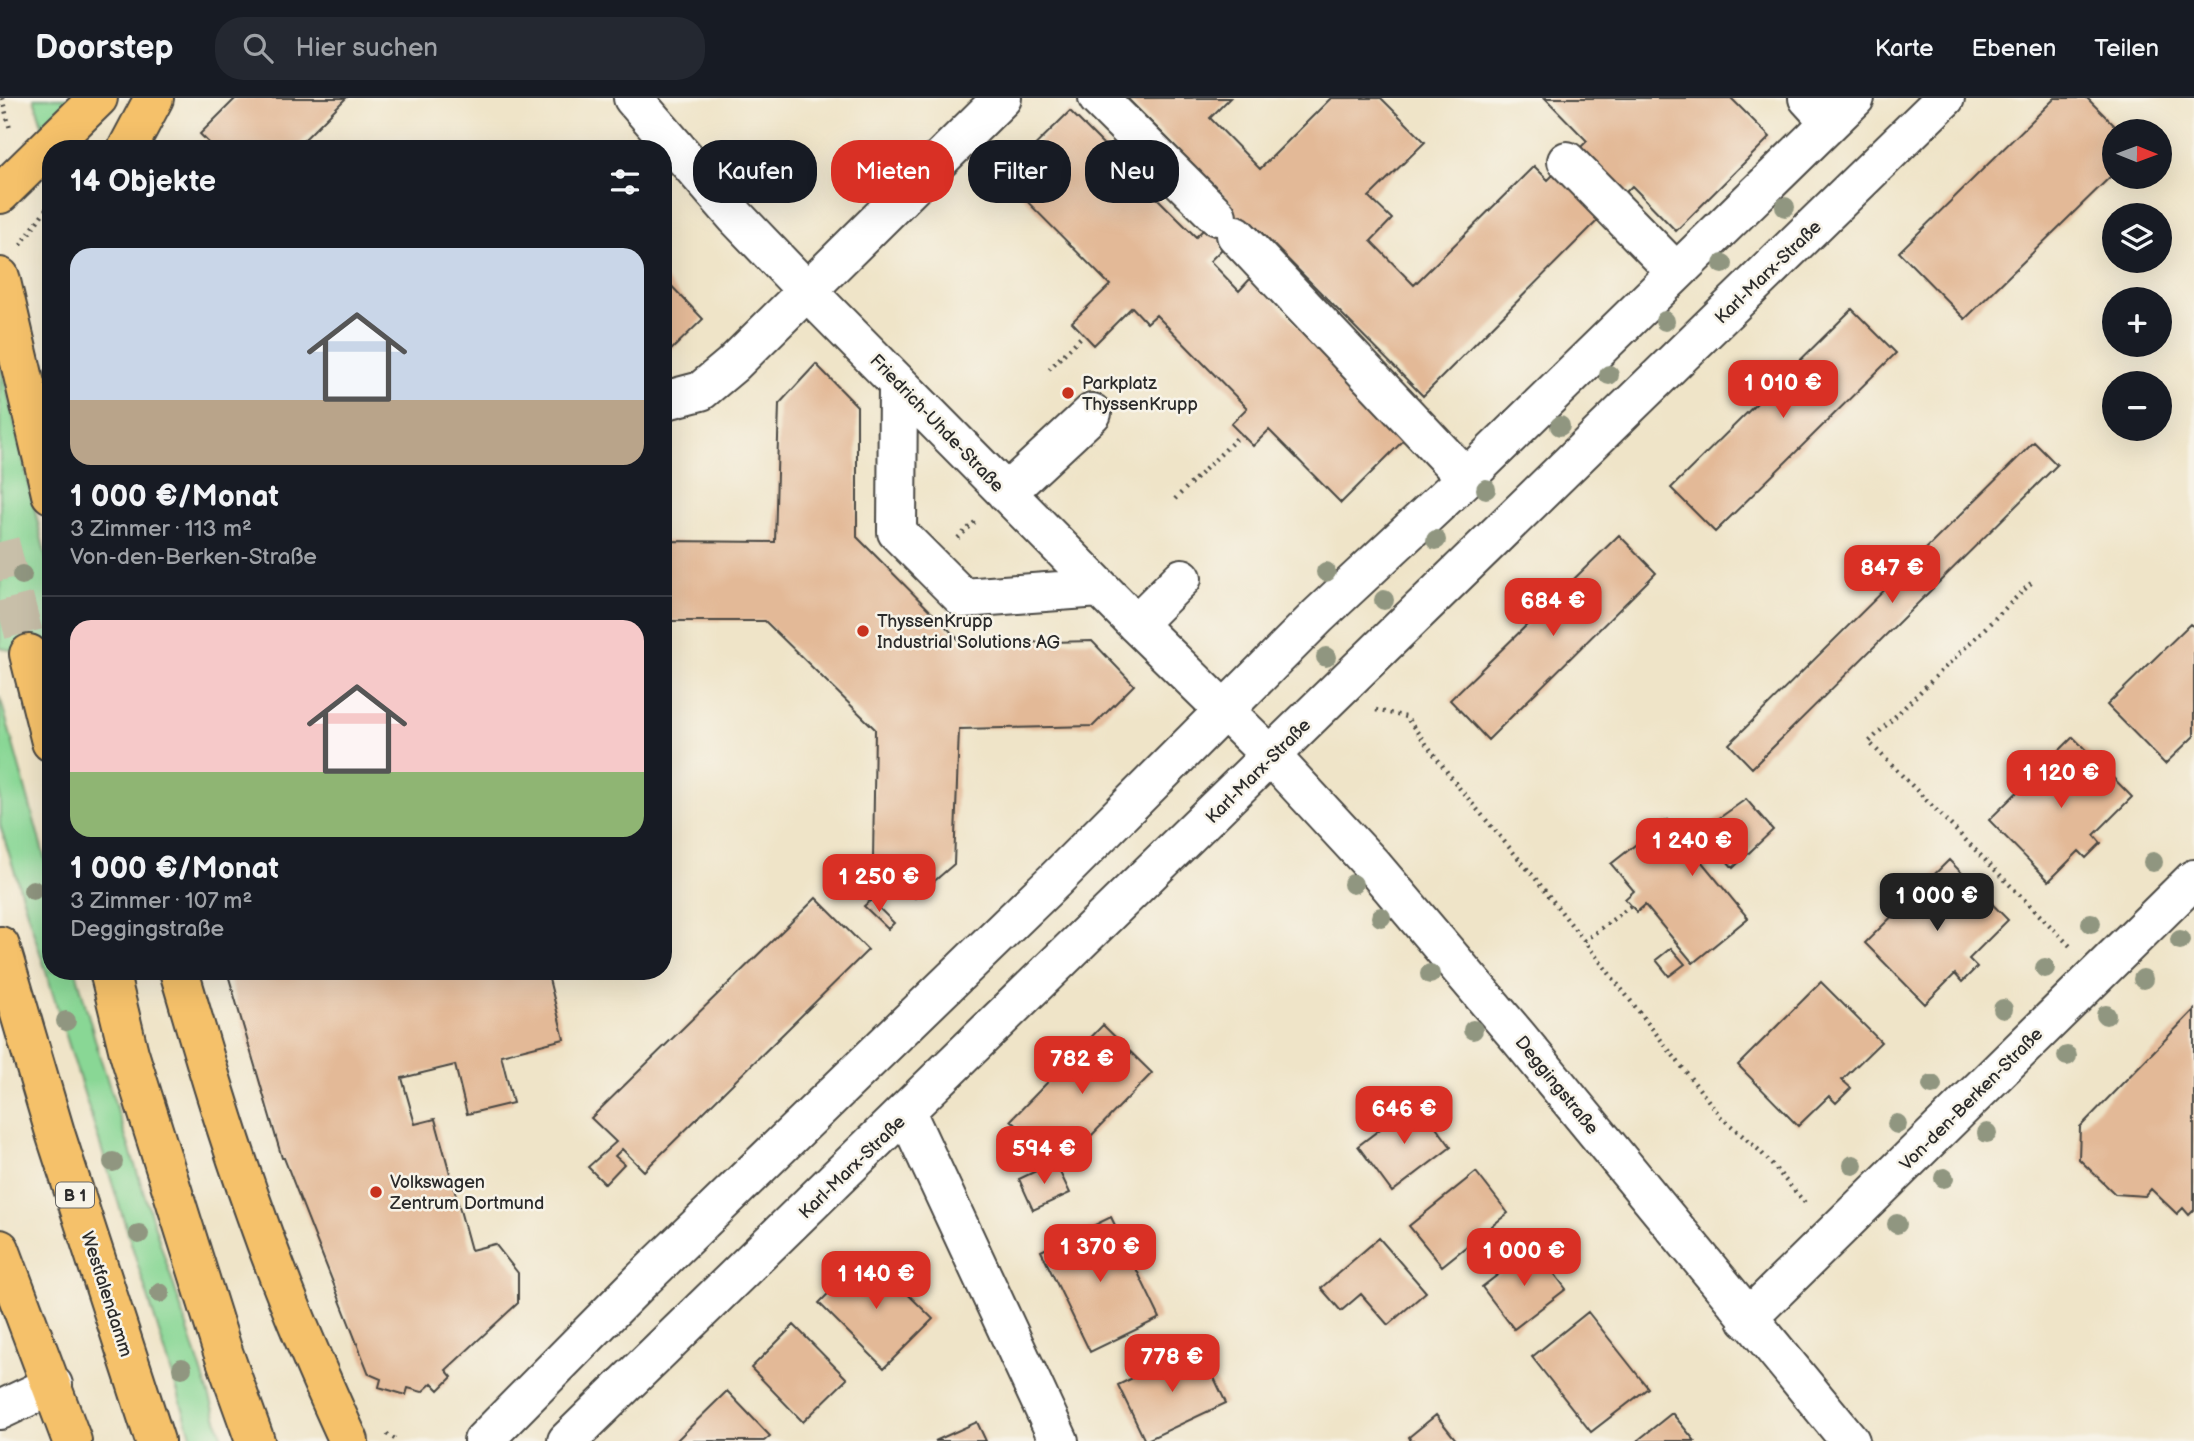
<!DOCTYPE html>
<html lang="de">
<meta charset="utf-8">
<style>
:root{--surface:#171b24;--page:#242831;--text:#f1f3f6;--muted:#9ea1a6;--line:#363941;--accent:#d93025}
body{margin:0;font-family:"Balsamiq Sans",sans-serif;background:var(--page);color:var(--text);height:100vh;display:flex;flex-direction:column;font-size:26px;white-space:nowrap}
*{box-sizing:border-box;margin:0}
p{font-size:23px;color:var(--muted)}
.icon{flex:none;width:38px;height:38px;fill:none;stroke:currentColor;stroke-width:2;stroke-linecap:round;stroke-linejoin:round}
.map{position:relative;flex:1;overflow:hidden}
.details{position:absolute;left:42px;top:42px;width:630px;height:840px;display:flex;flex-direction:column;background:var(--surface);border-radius:28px;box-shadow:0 7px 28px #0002}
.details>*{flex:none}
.guide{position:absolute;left:693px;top:42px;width:665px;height:63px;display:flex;gap:14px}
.needle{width:46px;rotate:91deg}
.buttons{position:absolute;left:2102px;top:21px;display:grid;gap:14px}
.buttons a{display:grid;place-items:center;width:70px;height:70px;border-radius:50%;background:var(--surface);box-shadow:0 7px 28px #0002;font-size:35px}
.price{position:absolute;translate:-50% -60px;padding:0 16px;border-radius:14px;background:var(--accent);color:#fff;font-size:23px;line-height:46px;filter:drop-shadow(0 2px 4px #0008)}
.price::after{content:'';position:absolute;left:50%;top:42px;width:21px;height:16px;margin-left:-10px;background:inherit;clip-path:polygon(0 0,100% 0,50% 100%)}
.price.selected{background:#222;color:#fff}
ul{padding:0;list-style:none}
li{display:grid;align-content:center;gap:14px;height:371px;padding:0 28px}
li+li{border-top:2px solid var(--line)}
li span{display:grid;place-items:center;height:217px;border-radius:21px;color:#555}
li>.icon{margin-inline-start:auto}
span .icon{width:126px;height:126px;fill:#fffc;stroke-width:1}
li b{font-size:30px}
h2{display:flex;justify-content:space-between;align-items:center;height:84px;padding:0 28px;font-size:30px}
.pill{padding:0 24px;border-radius:28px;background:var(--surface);box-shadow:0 7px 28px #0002;font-size:24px;line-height:63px}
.pill.selected{background:var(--accent);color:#fff}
header{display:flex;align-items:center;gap:42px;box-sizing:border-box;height:98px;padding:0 35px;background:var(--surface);border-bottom:2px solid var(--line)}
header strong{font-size:33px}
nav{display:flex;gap:38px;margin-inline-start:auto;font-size:24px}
.search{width:490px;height:63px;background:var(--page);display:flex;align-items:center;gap:18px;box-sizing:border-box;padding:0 24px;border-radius:28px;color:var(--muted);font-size:26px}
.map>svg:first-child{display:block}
.green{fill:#89d795;stroke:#5a8160;stroke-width:2}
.building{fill:#e3b997}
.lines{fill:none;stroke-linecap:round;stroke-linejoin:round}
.major-tunnel{stroke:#c8bfa9;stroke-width:38;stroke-dasharray:38 19;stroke-linecap:butt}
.minor-casing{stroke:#484743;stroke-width:42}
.major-casing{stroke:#484743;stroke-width:42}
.path{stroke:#484743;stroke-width:4.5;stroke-dasharray:2 5;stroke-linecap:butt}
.minor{stroke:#fff;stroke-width:38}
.major{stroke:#f5c16b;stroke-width:38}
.tree{fill:#909680}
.poi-dot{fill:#c8321e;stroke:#f7f3e8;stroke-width:2.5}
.labels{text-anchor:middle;stroke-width:5;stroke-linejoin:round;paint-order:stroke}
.shield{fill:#f7f3e8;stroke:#686764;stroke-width:2}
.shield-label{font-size:16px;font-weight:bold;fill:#2b2b2b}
.street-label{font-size:18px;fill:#2b2b2b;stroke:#f7f3e8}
.poi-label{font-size:18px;fill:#2b2b2b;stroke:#f7f3e8;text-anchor:start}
</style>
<header>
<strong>Doorstep</strong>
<div class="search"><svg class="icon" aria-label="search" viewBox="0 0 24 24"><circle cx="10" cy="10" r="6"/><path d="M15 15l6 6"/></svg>Hier suchen</div>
<nav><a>Karte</a><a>Ebenen</a><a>Teilen</a></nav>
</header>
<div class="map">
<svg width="2194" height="1343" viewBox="0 0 2194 1343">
<rect width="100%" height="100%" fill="#f7f3e8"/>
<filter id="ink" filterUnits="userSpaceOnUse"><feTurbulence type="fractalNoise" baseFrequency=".0143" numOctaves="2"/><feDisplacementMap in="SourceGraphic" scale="14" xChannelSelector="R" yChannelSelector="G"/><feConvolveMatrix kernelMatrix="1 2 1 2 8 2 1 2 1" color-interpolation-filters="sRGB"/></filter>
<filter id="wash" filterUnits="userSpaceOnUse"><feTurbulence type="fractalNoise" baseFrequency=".00686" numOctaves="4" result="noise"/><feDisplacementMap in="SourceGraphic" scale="28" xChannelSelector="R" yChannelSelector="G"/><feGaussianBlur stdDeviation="1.57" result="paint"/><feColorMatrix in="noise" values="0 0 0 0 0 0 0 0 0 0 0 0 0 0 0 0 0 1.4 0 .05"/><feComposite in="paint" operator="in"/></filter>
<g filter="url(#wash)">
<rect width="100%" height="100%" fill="#efe4c8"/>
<path class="green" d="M34 0H73L43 30Z
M0 263 51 481V567L29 556 0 550Z
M0 599 51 783V873H76L100 959 224 1343H193L0 727Z"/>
<g id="blocks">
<path class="building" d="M236 0H346L295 51H215L200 36Z
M1127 0H1230L1210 20 1260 71 1331 0H1381L1425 44 1369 99 1392 121 1371 143 1414 187 1534 68 1548 82 1587 43 1545 0H1731L1770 39 1676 133 1632 88 1423 298 1250 123 1210 163 1239 193 1251 180 1408 338 1341 405 1269 332 1253 348 1231 326 1247 310 1156 217 1147 225 1132 209 1094 247 1072 224 1110 187 1003 79 1070 13 1196 139 1231 104Z
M2055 0H2087L2120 33H2114V75L1965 221 1899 154Z
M663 179 703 221 663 260Z
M1852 211 1896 255 1715 434 1671 390Z
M816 266 857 308V439L963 546 1092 543 1134 587 1093 628 959 631 954 766 915 800 873 762 875 631 765 523H663V443L775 444 779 306Z
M2034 344 2057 367 1752 670 1729 646Z
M1619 437 1656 475 1488 642 1450 602Z
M2190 526 2194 529V638L2165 666 2107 607Z
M2073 639 2132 699 2094 737 2101 745 2086 760 2079 753 2049 783 1989 722Z
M1746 701 1773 732 1733 770 1716 750 1701 763 1748 820 1693 865 1645 807 1637 814 1625 801 1634 793 1611 766 1667 722 1688 747 1703 736 1701 733Z
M1949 762 2008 822 1969 861 1977 869 1962 884 1955 876 1925 906 1865 845Z
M816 800 868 852 644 1073 622 1051 615 1058 624 1066 605 1086 588 1069 616 1044 591 1020Z
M871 802 894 825 888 831 864 808Z
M1671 850 1685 866 1669 878 1656 862Z
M227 873H547L564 941 501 957 513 1005 467 1016 455 967 402 980 415 1026 435 1021 471 1152 495 1146 518 1175V1205L446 1272 452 1279 439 1292 432 1285 422 1294 408 1290 406 1297 379 1289 381 1281 369 1276 284 1060H282Z
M1821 884 1881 944 1842 982 1851 990 1836 1005 1829 998 1798 1028 1738 967Z
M2194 912V1112L2189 1117 2183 1110 2177 1116 2151 1091 2145 1098 2115 1096 2079 1061 2080 1029Z
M1103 927 1152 975 1061 1069 1011 1022Z
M1417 1003 1451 1049 1392 1094 1358 1048Z
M1055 1064 1070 1095 1033 1112 1019 1081Z
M1476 1074 1508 1115 1442 1168 1409 1128Z
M1111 1119 1160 1220 1090 1254 1041 1153Z
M1379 1140 1426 1194 1388 1227 1361 1196 1341 1213 1321 1190Z
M1534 1149 1566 1191 1514 1231 1482 1189Z
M867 1156 933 1221 884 1270 819 1205Z
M1588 1214 1648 1290 1591 1334 1532 1259Z
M794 1227 847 1281 803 1324 751 1270Z
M1199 1248 1226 1305 1145 1343 1118 1287Z
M727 1293 770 1338 764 1343H676Z
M1672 1315 1695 1343H1637Z
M1436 1317 1457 1343H1411L1409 1339Z
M977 1324 986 1343H935Z"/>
</g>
</g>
<g filter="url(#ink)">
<use href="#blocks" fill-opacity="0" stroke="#484743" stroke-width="2"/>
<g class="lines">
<path class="major-tunnel" d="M0 444 29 556"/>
<g class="minor-casing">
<path id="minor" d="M633 0 736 119 806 192 1136 526 1272 659 1374 769 1519 940 1850 1343
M1098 0 1217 118
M1808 0 1830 24
M1567 63 1676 174
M1236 137 1466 380
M898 285 897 434 963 500 1100 490
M663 303 701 293 732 267 1002 0
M1006 395 1092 315
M1136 526 1182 480
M907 1016 1059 1343
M1747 1221 2194 781
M0 1312 53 1287
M483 1343 642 1182 1054 783 1318 518 1466 380 1855 0
M567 1343C1029 898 1488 450 1945 0"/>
</g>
<g class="major-casing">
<path id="major" d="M127 51 154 0
M0 96 98 0
M0 179 51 396
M29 556 51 644
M0 848 56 1038 155 1343
M109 873 129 955 222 1251 255 1343
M179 873C203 955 227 1037 256 1117 283 1194 315 1269 349 1343
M0 1151 72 1343"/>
</g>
<path class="path" d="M2 0 10 31
M21 147 48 108
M1049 271 1084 236
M1175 401 1241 336
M958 440 977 422
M2031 485 1869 644 2070 848
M1376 612 1406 619 1460 691 1535 780 1721 1019 1760 1053 1807 1107
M1584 843 1631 808
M387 1336 398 1343"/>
<use href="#minor" class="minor"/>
<use href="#major" class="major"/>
</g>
<g class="tree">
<circle cx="1785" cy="109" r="10"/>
<circle cx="1723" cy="166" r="10"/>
<circle cx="1665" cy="223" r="10"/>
<circle cx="1609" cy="277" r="10"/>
<circle cx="1560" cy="328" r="10"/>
<circle cx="1486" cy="391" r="10"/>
<circle cx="1436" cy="442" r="10"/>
<circle cx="1326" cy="474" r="10"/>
<circle cx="22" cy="477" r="10"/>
<circle cx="1384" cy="502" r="10"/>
<circle cx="1326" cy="559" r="10"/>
<circle cx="2153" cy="764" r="10"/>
<circle cx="1353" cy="786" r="10"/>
<circle cx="33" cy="792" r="10"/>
<circle cx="1381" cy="819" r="10"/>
<circle cx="2091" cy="825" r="10"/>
<circle cx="2180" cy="842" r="10"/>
<circle cx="2045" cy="870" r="10"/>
<circle cx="1430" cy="876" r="10"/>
<circle cx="2143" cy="881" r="10"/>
<circle cx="2003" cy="911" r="10"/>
<circle cx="2106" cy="917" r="10"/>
<circle cx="66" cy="923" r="10"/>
<circle cx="1473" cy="932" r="10"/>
<circle cx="2067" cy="958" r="10"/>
<circle cx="1932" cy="987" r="10"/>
<circle cx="1897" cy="1026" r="10"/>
<circle cx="1987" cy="1035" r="10"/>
<circle cx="113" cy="1064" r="10"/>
<circle cx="1853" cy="1067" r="10"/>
<circle cx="1944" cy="1080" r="10"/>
<circle cx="1897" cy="1126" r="10"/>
<circle cx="139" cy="1136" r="10"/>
<circle cx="160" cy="1195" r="10"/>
<circle cx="182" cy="1270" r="10"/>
</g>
</g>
<g class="poi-dot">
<circle cx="1068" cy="295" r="7"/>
<circle cx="863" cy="533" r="7"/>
<circle cx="376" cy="1094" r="7"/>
</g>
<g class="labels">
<rect class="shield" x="56" y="1084.5" width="38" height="25" rx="5"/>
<g class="shield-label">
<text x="75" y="1103">B 1</text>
</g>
<g class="street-label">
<text transform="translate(1768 174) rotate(-44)" y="6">Karl-Marx-Straße</text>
<text transform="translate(937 325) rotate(46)" y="6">Friedrich-Uhde-Straße</text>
<text transform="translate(1258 673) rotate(-45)" y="6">Karl-Marx-Straße</text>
<text transform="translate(1557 987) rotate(51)" y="6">Deggingstraße</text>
<text transform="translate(1971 1001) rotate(-45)" y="6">Von-den-Berken-Straße</text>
<text transform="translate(852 1069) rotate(-44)" y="6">Karl-Marx-Straße</text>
<text transform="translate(107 1196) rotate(72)" y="6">Westfalendamm</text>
</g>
<g class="poi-label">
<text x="1082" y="291">Parkplatz<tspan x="1082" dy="21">ThyssenKrupp</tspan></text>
<text x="877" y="529">ThyssenKrupp<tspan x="877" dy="21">Industrial Solutions AG</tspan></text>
<text x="390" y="1090">Volkswagen<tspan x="390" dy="21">Zentrum Dortmund</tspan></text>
</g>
</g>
</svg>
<div class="buttons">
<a><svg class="needle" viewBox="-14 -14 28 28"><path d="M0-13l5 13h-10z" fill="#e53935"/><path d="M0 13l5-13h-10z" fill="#9ea1a6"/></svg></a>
<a><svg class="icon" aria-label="layers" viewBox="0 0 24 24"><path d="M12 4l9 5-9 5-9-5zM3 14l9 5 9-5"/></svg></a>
<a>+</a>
<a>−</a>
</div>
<b class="price" style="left:1783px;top:322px">1 010 €</b>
<b class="price" style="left:1892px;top:507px">847 €</b>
<b class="price" style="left:1553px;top:540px">684 €</b>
<b class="price" style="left:2061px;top:712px">1 120 €</b>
<b class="price" style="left:1692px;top:780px">1 240 €</b>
<b class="price" style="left:879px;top:816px">1 250 €</b>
<b class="price selected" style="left:1937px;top:835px">1 000 €</b>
<b class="price" style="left:1082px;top:998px">782 €</b>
<b class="price" style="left:1404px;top:1048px">646 €</b>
<b class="price" style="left:1044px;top:1088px">594 €</b>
<b class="price" style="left:1100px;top:1186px">1 370 €</b>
<b class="price" style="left:1524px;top:1190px">1 000 €</b>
<b class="price" style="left:876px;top:1213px">1 140 €</b>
<b class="price" style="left:1172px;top:1296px">778 €</b>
<div class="guide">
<a class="pill">Kaufen</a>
<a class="pill selected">Mieten</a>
<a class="pill">Filter</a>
<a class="pill">Neu</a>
</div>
<section class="details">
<h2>14 Objekte<svg class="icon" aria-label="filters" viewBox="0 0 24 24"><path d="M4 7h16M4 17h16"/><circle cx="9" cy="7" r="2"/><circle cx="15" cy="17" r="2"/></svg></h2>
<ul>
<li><span style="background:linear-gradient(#c9d6e8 70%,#b9a48a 0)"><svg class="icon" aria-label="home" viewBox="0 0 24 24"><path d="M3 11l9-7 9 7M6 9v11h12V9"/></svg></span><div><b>1 000 €/Monat</b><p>3 Zimmer · 113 m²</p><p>Von-den-Berken-Straße</p></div></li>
<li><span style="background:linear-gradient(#f6c9c9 70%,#8fb573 0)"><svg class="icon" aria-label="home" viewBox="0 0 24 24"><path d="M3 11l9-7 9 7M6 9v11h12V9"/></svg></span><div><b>1 000 €/Monat</b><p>3 Zimmer · 107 m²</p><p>Deggingstraße</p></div></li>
</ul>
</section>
</div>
